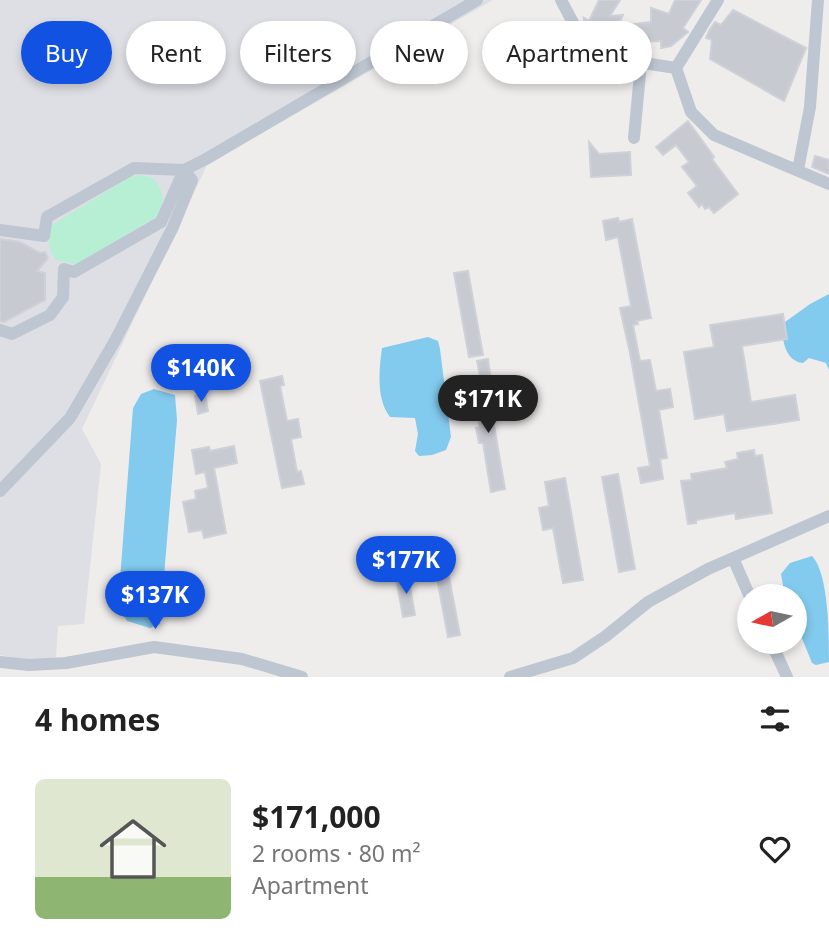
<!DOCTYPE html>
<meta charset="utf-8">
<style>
:root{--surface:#fff;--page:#f6f6f6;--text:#222;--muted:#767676;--line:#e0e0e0;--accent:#1252e2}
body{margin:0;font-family:"Noto Sans",sans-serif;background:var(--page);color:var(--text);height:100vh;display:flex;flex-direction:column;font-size:26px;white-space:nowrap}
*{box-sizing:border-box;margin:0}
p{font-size:23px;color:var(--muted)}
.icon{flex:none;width:38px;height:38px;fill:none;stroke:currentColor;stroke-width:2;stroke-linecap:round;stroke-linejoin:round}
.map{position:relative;height:677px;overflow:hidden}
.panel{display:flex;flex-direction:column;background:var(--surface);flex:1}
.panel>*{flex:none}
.guide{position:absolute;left:21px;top:21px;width:788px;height:63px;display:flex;gap:14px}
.needle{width:46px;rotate:261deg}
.buttons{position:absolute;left:737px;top:584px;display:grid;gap:14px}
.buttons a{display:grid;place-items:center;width:70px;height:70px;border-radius:50%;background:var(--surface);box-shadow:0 4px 10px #0003;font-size:35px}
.price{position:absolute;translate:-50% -60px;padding:0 16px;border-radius:24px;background:var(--accent);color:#fff;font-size:23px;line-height:46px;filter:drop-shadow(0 2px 4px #0008)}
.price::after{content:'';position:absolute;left:50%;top:42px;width:21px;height:16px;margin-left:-10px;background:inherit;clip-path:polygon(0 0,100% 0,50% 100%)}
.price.on{background:#222;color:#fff}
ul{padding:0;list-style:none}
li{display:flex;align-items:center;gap:21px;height:175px;padding:0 35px}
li+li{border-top:2px solid var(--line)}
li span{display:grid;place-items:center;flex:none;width:196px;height:140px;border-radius:10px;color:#555}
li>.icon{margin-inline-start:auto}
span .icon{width:84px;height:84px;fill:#fffc;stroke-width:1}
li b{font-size:30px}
h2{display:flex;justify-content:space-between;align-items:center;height:84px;padding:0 35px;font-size:30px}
.tag{padding:0 24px;border-radius:32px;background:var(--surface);box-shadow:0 4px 10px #0003;font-size:24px;line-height:63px}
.tag.on{background:var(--accent);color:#fff}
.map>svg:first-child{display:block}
.airport{fill:#dddfe4}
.green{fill:#b7efd4}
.water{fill:#82caee}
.building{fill:#c8cad2;stroke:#cfd1d8;stroke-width:2}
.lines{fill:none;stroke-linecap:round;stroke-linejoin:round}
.minor{stroke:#bec6d2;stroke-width:12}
</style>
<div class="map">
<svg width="829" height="677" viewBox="0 0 829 677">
<rect width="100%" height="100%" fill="#efecec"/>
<path class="airport" d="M0 0H493L207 165 82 429 101 464 84 624 58 626 56 657 35 662 0 655Z"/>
<path class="green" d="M141 175 153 178C163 189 166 202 158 216L77 264 56 260C48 250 47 237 52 225L130 177Z"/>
<path class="water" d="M829 294V370L826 363 809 358 803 363C785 361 783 341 781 325L810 304Z
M428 337 438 341 440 349 451 437 446 450 432 455 419 456 415 451 418 434 415 418 390 417C376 399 379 370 382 348Z
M154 389 175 395 177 420 160 624 150 628 127 621 118 606 133 408 141 394Z
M812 556C829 574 829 635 829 662L816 665 812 663 795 621 794 597H785L781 574 790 563Z"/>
<path class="building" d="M599 0H620L610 16 623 15 618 26 651 22V8L669 14 675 0H701L683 28 688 32 671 46 661 48V41L603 43 604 47 596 43 585 27 584 18 589 21Z
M733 10 806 48 784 101 710 59 712 40 706 38 709 31 715 22 721 25Z
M688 121 714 157 712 159 738 194 714 213 709 207 705 209 702 204 699 207 688 193 697 186 682 167 689 162 676 145 663 155 656 147Z
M589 142 599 154 630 152 631 175 591 177Z
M815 156 829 160V174L812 167Z
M618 218 619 222 632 219 651 318 637 321 638 324 633 325 640 361 650 360 656 391 670 389 673 407 659 410 667 458 660 459 663 479 641 483 638 468 650 466 630 353 620 308 631 306 618 237 606 240 603 221Z
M0 239 20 242 40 253 45 252 48 258 37 271 45 273V300L4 322 0 321Z
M468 271 483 355 469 357 454 273Z
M783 314 787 339 742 346 751 402 795 395 799 420 727 431 724 414 695 419 684 352 714 347 710 325Z
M488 359 490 374 480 376 477 361Z
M282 376 284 385 280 386 287 421 298 419 301 437 291 439 297 472 301 471 304 484 282 488 260 381Z
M486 379 505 489 491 492 483 443H479L476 428 480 427 472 381Z
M205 394 208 411 198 414 195 396Z
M234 446 237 463 214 468 226 533 204 538 202 530 189 532 183 502 196 499 195 491 208 488 205 472 196 474 192 450 209 447 210 451Z
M754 450 755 456 762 455 772 513 736 519 735 513 696 520V523L688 524 681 481 692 480 691 474 727 468 725 462 738 459 737 453Z
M618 474 635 569 619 572 602 477Z
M565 478 583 580 563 583 553 528 543 530 539 508 549 506 545 482Z
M444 550 460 635 448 637 432 552Z
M408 575 415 615 403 617 396 577Z"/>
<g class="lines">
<path class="minor" d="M561 0 587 49 605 57 676 68 691 112 714 135 829 184
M676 68 718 0
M634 138 641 63
M798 170 810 107 818 0
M0 230 44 236 47 217 134 168 184 170 206 159 477 0
M0 330 12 334 50 315 63 297 64 269 74 272 161 222 184 170 192 180 173 227 116 339 70 418 0 491
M733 558 750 597
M771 642 787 677
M0 662 29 665 66 663 154 647 242 659 302 677
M510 677 573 658 606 636 648 602 708 569 829 516"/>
</g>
</svg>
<div class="buttons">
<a><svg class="needle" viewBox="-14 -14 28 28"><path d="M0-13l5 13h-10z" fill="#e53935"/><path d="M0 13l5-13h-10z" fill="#767676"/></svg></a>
</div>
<b class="price" style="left:201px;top:404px">$140K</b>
<b class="price on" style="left:488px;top:435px">$171K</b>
<b class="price" style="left:406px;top:596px">$177K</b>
<b class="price" style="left:155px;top:631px">$137K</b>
<div class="guide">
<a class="tag on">Buy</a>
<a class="tag">Rent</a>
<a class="tag">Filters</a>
<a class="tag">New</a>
<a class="tag">Apartment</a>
</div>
</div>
<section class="panel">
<h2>4 homes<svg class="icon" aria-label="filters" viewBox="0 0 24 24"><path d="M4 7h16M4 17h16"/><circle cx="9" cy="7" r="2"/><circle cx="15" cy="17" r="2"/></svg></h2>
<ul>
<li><span style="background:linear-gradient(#dfe7d0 70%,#8fb573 0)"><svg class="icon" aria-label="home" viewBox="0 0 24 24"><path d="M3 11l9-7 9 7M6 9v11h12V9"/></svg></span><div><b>$171,000</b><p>2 rooms · 80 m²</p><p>Apartment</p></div><svg class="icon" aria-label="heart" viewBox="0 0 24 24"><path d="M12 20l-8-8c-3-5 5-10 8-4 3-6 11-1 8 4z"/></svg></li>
</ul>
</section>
